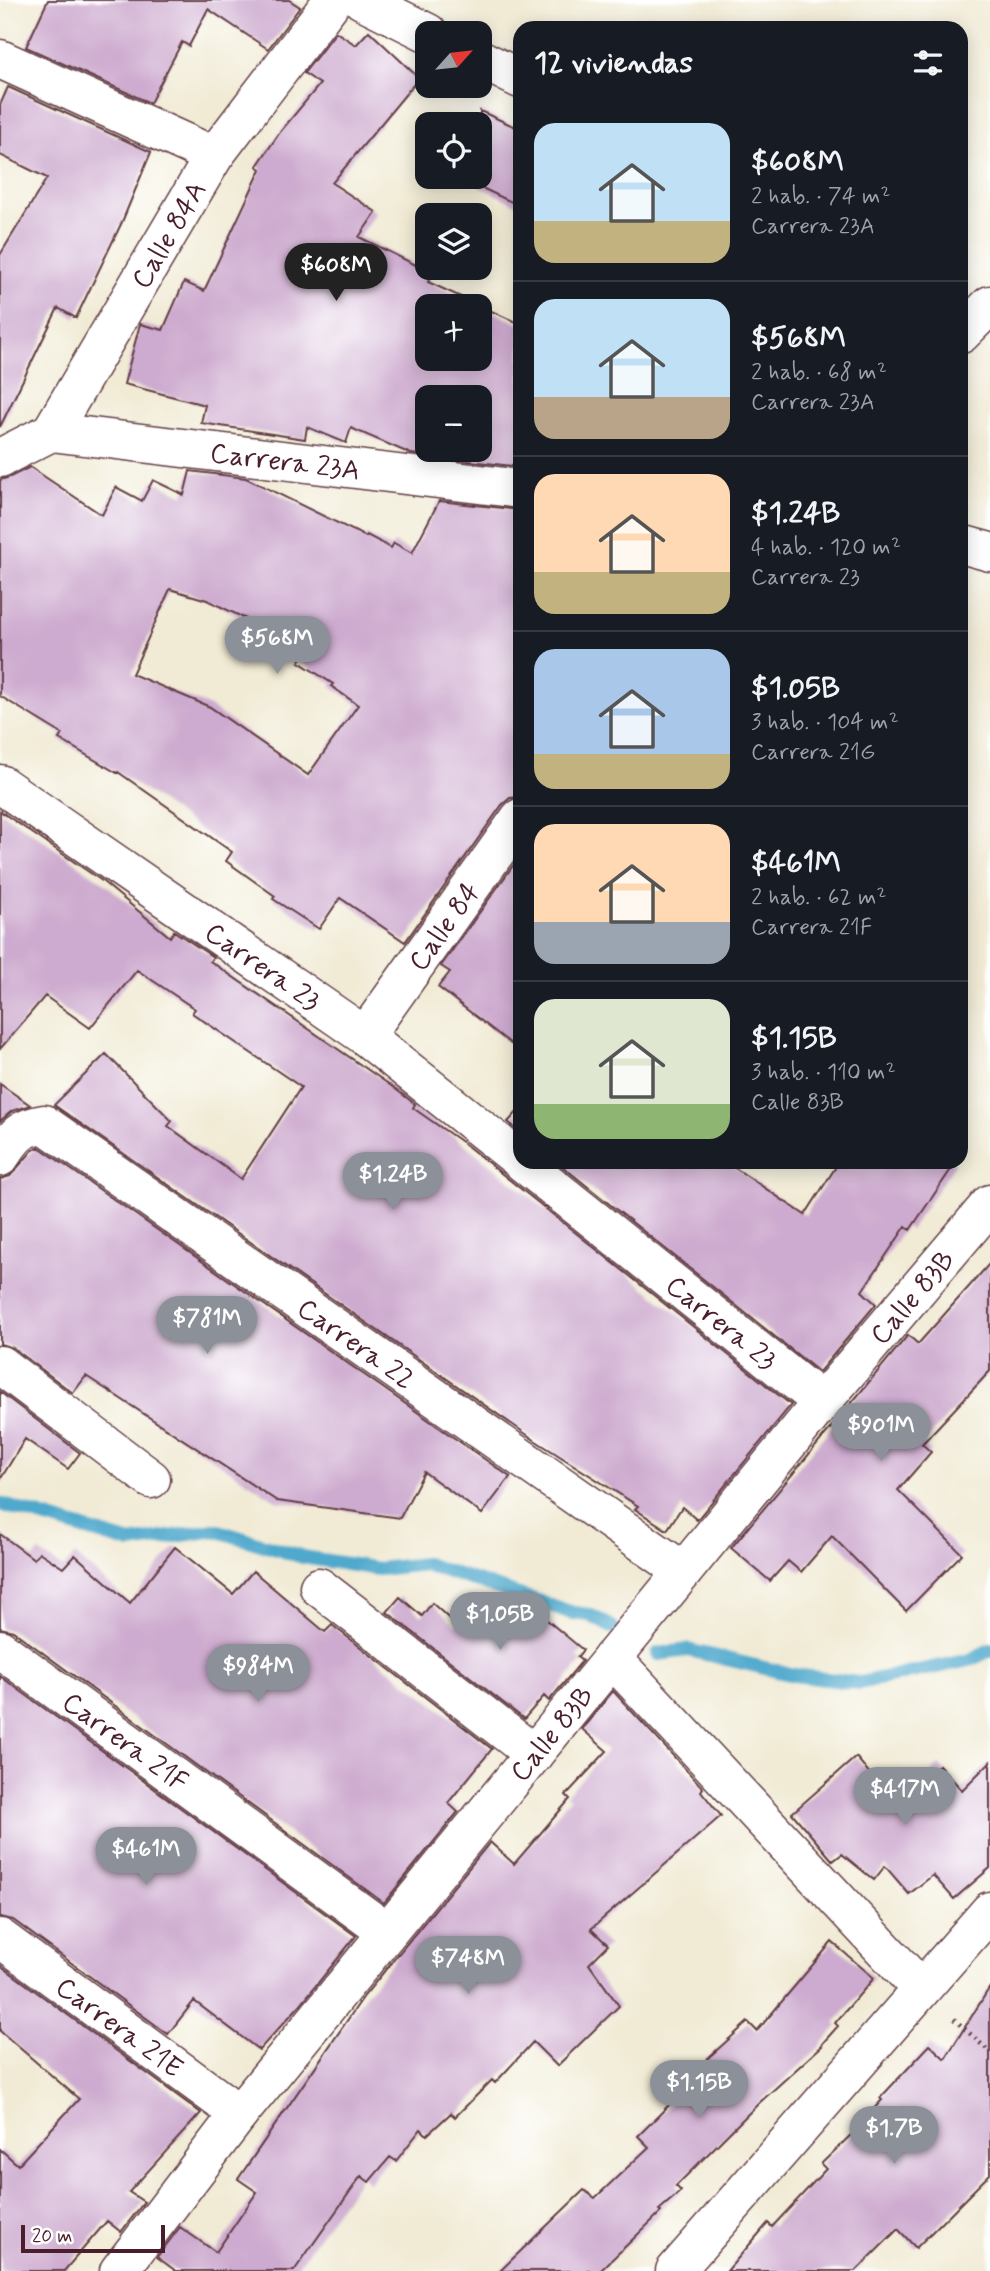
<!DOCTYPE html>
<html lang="es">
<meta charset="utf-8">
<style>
:root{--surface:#171b24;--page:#242831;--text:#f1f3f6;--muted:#9ea1a6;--line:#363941;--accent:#8c9099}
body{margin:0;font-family:Mynerve,sans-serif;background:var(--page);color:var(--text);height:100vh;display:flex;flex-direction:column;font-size:26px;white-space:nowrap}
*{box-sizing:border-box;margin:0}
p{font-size:23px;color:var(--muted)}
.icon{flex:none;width:38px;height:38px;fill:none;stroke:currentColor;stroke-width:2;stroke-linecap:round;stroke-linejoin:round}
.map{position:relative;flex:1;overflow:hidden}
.panel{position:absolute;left:513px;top:21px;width:455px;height:1148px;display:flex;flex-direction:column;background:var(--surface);border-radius:21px;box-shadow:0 4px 18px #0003}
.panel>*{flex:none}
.needle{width:46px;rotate:63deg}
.buttons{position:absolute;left:415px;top:21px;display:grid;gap:14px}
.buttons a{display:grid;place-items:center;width:77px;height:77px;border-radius:14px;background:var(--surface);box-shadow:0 4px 18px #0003;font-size:35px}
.scale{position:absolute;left:21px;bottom:18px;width:144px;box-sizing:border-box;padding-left:7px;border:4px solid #4a1f2b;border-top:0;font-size:19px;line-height:24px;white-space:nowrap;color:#4a1f2b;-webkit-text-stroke:5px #fff;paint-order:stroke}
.price{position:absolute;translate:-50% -60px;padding:0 16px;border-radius:24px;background:var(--accent);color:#fff;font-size:23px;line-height:46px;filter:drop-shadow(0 2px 4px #0008)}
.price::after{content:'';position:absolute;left:50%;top:42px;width:21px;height:16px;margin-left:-10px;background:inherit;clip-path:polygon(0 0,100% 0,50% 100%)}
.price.active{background:#222;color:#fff}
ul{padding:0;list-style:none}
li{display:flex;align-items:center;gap:21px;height:175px;padding:0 21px}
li+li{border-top:2px solid var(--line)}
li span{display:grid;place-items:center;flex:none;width:196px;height:140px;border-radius:21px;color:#555}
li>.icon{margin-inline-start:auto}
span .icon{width:84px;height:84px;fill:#fffc;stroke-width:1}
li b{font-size:30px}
h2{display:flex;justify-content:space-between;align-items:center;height:84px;padding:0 21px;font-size:30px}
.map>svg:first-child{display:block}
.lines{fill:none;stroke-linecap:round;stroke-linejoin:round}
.stream{stroke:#4fa9cc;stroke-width:14}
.building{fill:#cdaacf;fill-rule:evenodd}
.street-casing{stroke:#633e44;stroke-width:41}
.path{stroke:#633e44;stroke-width:4.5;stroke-dasharray:2 5;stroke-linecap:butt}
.street{stroke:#fff;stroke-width:38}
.labels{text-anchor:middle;stroke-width:5;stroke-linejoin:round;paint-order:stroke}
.street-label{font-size:28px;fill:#4a1f2b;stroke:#fff}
</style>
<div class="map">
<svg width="990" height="2271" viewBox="0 0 990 2271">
<rect width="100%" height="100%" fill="#fff"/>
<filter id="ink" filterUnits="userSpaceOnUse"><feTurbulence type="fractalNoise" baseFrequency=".0143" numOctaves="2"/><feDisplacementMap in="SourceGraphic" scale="14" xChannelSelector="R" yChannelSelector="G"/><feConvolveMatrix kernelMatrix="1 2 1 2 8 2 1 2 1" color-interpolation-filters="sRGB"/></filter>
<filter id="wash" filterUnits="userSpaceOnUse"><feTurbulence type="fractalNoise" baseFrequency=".00686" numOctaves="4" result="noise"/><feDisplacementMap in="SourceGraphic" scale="28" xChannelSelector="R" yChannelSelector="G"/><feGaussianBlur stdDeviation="1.57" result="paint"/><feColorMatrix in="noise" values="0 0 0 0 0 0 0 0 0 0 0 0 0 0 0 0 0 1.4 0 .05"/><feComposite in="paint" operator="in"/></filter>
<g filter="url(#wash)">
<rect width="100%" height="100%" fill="#f1ebd5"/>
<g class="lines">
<path class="stream" d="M0 1504 131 1543 215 1530 303 1557 378 1569 425 1564 573 1613 590 1615 612 1627
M658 1654 688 1650 794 1675 859 1683 970 1660 990 1650"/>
</g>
<g id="blocks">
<path class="building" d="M48 0H289L300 7 268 49 208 9 189 46 182 42 150 103 26 47Z
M369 31 419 78 332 183 376 212 359 237 432 273 428 282 520 324V467L411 454 351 428 346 443 307 427 305 439 201 423 205 405 124 384 140 324 163 330 184 282 204 291 261 169 257 166 280 132 320 84 304 73 336 32 356 45ZM427 306H480V359H427ZM427 397H480V450H427Z
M8 87 151 152 122 222 76 318 58 308 0 427V255L47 178 0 155V105Z
M480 111 520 129V206L480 187Z
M30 467 102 515 116 487 142 501 153 480 184 495 190 471 246 478 366 537 367 535 391 548 394 543 412 553 439 501 520 510V797L510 798 502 805 405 942 340 898 319 929 273 899 275 896 226 861 232 852 118 772 117 773 59 739 62 734 0 696V480L10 477ZM170 589 207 600 308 649 299 662 333 684 331 686 358 705 308 775 210 707 132 674Z
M0 811 102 881 170 937 174 931 213 957 210 961 390 1085 415 1104 413 1108 466 1145 791 1405 697 1520 682 1507 667 1530 635 1509 638 1506 536 1441 54 1105 106 1054 172 1121 168 1126 241 1179 301 1087 192 1013 195 1009 137 970 90 1028 45 996 0 1049Z
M520 856V1051L438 987 450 972 441 966Z
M0 1084 30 1105 12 1111 0 1121Z
M520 1109V1132L508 1122Z
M39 1147 510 1477 482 1514 424 1472 400 1518 277 1501 86 1376 73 1393 13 1348 0 1344V1179L10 1176 32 1151Z
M557 1162H726L805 1215 839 1162H956L910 1230 906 1226 862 1291 876 1304 819 1372Z
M990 1263V1371L922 1444 931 1452 898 1490 962 1554 906 1611 832 1536 801 1572 788 1561 770 1581 731 1548 908 1335 918 1344Z
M0 1392 80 1453 68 1469 25 1439 0 1480Z
M0 1534 34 1559 39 1552 63 1568 75 1555 130 1603 175 1547 233 1594 253 1571 325 1632 332 1625 492 1749 448 1803 458 1812 384 1903 13 1631 0 1628Z
M400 1597 422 1616 432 1603 456 1625 470 1608 494 1628 516 1602 537 1619 541 1615 583 1650 577 1657 582 1661 549 1701 544 1696 524 1719 387 1612Z
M0 1676 356 1936 301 2004 259 2050 194 2001 168 2034 13 1920 0 1917Z
M613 1691 703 1788 701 1791 721 1816 591 1929 608 1945 589 1964 619 2006 557 2066 533 2042 495 2083 492 2080 455 2117 451 2113 427 2135 421 2129 396 2161 390 2157 369 2182 361 2176 294 2271H176L157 2257 180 2227 216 2252 257 2192 238 2179 364 1996 490 1842 514 1864 570 1799 566 1795 607 1751 582 1729Z
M856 1757 896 1805 939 1765 962 1790 990 1762V1868L954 1899 933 1875 909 1894 885 1866 874 1880 842 1854 833 1861 792 1813Z
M832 1942 874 1978 835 2023 838 2026 821 2045 822 2046 758 2104 676 2186 681 2191 659 2210 661 2212 600 2271H500L584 2190 595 2198 649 2147 638 2136 673 2101 667 2095 748 2022 757 2031Z
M0 1965 201 2113 129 2192 144 2202 121 2232 107 2221 64 2271H0V2149L18 2165 79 2099 0 2031Z
M990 1987V2174L916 2248 898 2229 856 2271H727L768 2223 772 2227 826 2169 821 2164 857 2129 856 2128 882 2100 880 2098 930 2045 945 2059Z"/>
</g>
</g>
<g filter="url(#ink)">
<use href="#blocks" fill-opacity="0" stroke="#633e44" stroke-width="2"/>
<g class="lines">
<g class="street-casing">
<g id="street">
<path d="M362 0 428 33"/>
<path d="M0 59 214 156"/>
<path d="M480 59 520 79"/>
<path d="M961 334 990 305"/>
<path id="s1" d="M51 432 520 489"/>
<path id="s2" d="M0 458 51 432 214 156 333 0"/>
<path d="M961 544 990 552"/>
<path id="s3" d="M0 784 365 1036 520 1160"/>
<path id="s4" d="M365 1036 520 818"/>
<path id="s5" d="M0 1157C14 1137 18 1128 44 1124L683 1571"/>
<path id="s6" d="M522 1162 822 1402"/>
<path d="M0 1365 151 1479"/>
<path d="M319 1587 534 1754"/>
<path id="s7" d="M0 1649 387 1932"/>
<path d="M612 1658 921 1989"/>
<path id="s8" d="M0 1938 239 2114"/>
<path id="s9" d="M119 2271 239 2114 822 1402 990 1204"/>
<path d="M675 2271 990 1911"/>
</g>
</g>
<path class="path" d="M954 2019 990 2052"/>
<use href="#street" class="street"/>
</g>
</g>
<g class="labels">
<g class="street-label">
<text dy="10" stroke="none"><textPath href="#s2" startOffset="287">Calle 84A</textPath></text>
<text dy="10" stroke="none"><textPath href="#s1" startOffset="236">Carrera 23A</textPath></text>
<text dy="10" stroke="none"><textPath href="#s4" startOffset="135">Calle 84</textPath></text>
<text dy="10" stroke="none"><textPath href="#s3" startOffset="320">Carrera 23</textPath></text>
<text dy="10" stroke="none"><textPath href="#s9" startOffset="1256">Calle 83B</textPath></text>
<text dy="10" stroke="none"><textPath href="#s6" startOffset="256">Carrera 23</textPath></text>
<text dy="10" stroke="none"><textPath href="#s5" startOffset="439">Carrera 22</textPath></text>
<text dy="10" stroke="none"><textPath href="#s9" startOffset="690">Calle 83B</textPath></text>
<text dy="10" stroke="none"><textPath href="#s7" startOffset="156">Carrera 21F</textPath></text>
<text dy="10" stroke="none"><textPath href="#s8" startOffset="149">Carrera 21E</textPath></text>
</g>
</g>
</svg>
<div class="buttons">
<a><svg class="needle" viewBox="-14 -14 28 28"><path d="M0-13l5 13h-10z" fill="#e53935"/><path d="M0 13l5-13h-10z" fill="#9ea1a6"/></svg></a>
<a><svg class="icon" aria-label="locate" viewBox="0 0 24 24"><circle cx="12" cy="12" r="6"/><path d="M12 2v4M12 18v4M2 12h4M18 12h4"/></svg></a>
<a><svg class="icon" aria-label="layers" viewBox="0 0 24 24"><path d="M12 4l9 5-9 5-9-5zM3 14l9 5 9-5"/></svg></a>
<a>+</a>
<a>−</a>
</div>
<div class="scale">20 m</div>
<b class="price active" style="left:336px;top:303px">$608M</b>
<b class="price" style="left:277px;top:676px">$568M</b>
<b class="price" style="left:393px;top:1212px">$1.24B</b>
<b class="price" style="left:207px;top:1356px">$781M</b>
<b class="price" style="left:881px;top:1463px">$901M</b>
<b class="price" style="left:500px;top:1652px">$1.05B</b>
<b class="price" style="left:258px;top:1704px">$984M</b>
<b class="price" style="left:905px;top:1827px">$417M</b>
<b class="price" style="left:146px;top:1887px">$461M</b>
<b class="price" style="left:468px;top:1996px">$748M</b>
<b class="price" style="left:699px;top:2120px">$1.15B</b>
<b class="price" style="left:894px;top:2166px">$1.7B</b>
<section class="panel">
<h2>12 viviendas<svg class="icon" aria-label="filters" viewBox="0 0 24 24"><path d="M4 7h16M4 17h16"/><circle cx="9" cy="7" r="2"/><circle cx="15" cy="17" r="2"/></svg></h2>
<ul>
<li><span style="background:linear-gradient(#bfe0f5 70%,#c2b280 0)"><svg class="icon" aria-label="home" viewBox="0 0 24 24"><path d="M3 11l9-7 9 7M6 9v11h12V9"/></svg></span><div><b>$608M</b><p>2 hab. · 74 m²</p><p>Carrera 23A</p></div></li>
<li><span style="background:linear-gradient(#bfe0f5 70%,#b9a48a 0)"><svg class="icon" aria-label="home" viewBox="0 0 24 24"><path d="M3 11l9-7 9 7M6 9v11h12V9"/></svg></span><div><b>$568M</b><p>2 hab. · 68 m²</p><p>Carrera 23A</p></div></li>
<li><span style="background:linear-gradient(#ffd9b3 70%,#c2b280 0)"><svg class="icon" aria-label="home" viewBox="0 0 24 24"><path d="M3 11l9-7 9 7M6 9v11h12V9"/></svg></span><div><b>$1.24B</b><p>4 hab. · 120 m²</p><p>Carrera 23</p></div></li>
<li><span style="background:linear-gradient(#a9c7e8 75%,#c2b280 0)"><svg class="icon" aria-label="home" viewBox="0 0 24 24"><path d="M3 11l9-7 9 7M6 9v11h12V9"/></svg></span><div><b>$1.05B</b><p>3 hab. · 104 m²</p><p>Carrera 21G</p></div></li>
<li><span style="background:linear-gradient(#ffd9b3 70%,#9aa5b1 0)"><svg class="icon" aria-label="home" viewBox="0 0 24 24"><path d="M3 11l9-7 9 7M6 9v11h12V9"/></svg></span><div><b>$461M</b><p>2 hab. · 62 m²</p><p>Carrera 21F</p></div></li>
<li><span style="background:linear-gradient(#dfe7d0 75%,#8fb573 0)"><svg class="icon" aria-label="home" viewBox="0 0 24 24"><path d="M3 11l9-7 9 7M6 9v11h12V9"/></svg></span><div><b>$1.15B</b><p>3 hab. · 110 m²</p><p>Calle 83B</p></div></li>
</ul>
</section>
</div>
